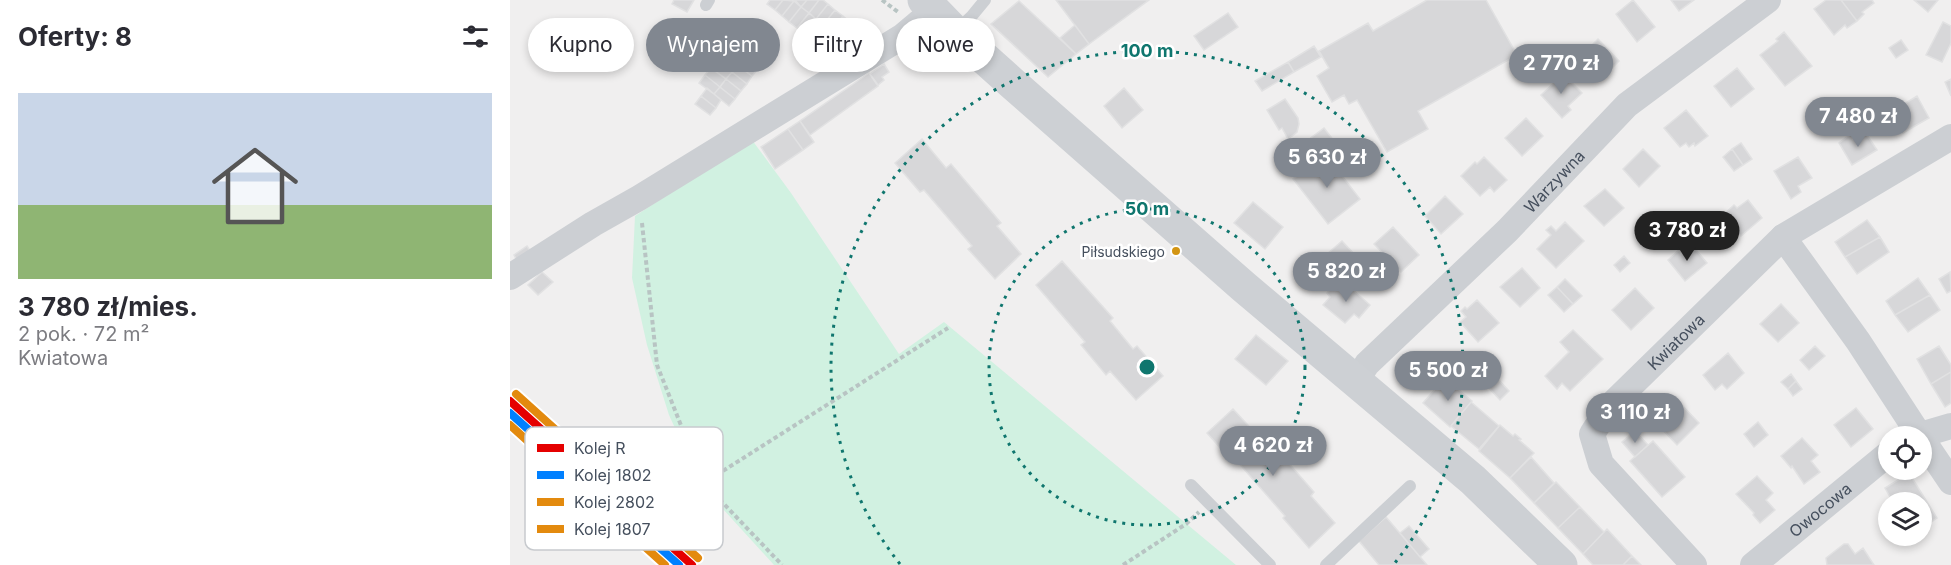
<!DOCTYPE html>
<html lang="pl">
<meta charset="utf-8">
<style>
:root{--surface:#fff;--page:#f7f7f7;--text:#2b2b33;--muted:#7c7c81;--accent:#818790}
body{margin:0;font-family:Inter,sans-serif;background:var(--page);color:var(--text);height:100vh;display:flex;flex-direction:column;font-size:22px;white-space:nowrap}
*{box-sizing:border-box;margin:0}
p{font-size:20px;color:var(--muted)}
.icon{flex:none;width:33px;height:33px;fill:none;stroke:currentColor;stroke-width:2;stroke-linecap:round;stroke-linejoin:round}
.map{position:relative;flex:1;overflow:hidden}
.panel{display:flex;flex-direction:column;background:var(--surface);width:510px}
.panel>*{flex:none}
.guide{position:absolute;left:18px;top:18px;width:570px;height:54px;display:flex;gap:12px}
.buttons{position:absolute;left:1368px;top:426px;display:grid;gap:12px}
.buttons a{display:grid;place-items:center;width:54px;height:54px;border-radius:50%;background:var(--surface);box-shadow:0 3px 9px #0003;font-size:30px}
.price{position:absolute;translate:-50% -51px;padding:0 14px;border-radius:21px;background:var(--accent);color:#fff;font-size:20px;line-height:39px;filter:drop-shadow(0 2px 3px #0008)}
.price::after{content:'';position:absolute;left:50%;top:36px;width:18px;height:14px;margin-left:-9px;background:inherit;clip-path:polygon(0 0,100% 0,50% 100%)}
.price.on{background:#222;color:#fff}
ul{padding:0;list-style:none}
li{display:grid;align-content:center;gap:12px;height:318px;padding:0 18px}
li span{display:grid;place-items:center;height:186px;border-radius:0px;color:#555}
li>.icon{margin-inline-start:auto}
span .icon{width:108px;height:108px;fill:#fffc;stroke-width:1}
li b{font-size:26px}
h2{display:flex;justify-content:space-between;align-items:center;height:72px;padding:0 18px;font-size:26px}
.pill{padding:0 21px;border-radius:27px;background:var(--surface);box-shadow:0 3px 9px #0003;font-size:21px;line-height:54px}
.pill.on{background:var(--accent);color:#fff}
main{display:flex;flex:1;min-height:0}
.map>svg:first-child{display:block}
.green{fill:#d1f1e1}
.building{fill:#d7d7d9;stroke:#e1e1e2;stroke-width:1.5}
.lines{fill:none;stroke-linecap:round;stroke-linejoin:round}
.path{stroke:#b8c4c3;stroke-width:4;stroke-dasharray:4.5 3;stroke-linecap:butt}
.lane{stroke:#cccfd3;stroke-width:12}
.street{stroke:#cccfd3;stroke-width:26}
.secondary{stroke:#cdd0d4;stroke-width:33}
.rail-1-casing{stroke:#fff;stroke-width:12}
.rail-2-casing{stroke:#fff;stroke-width:12}
.rail-3-casing{stroke:#fff;stroke-width:12}
.rail-4-casing{stroke:#fff;stroke-width:12}
.rail-1{stroke:#e50000;stroke-width:8}
.rail-2{stroke:#0080ff;stroke-width:8}
.rail-3{stroke:#e38a0e;stroke-width:8}
.rail-4{stroke:#e38a0e;stroke-width:8}
.ring{fill:none;stroke:#0f766e;stroke-width:3;stroke-dasharray:3 6}
.bus-dot{fill:#d39513;stroke:#fff;stroke-width:2}
.labels{text-anchor:middle;stroke-width:5;stroke-linejoin:round;paint-order:stroke}
.bus-label{font-size:14px;fill:#454f5d;stroke:#fff;text-anchor:end}
.street-label{font-size:16px;fill:#454f5d;stroke:#fff}
.key{fill:#fff;stroke:#c7cace;stroke-width:1.5}
.key-label{font-size:16px;fill:#454f5d}
.centre{fill:#0f766e;stroke:#fff;stroke-width:3}
.ring-label{font-size:18px;text-anchor:middle;font-weight:bold;fill:#0f766e;stroke:#fff;stroke-width:5;stroke-linejoin:round;paint-order:stroke}
</style>
<main>
<section class="panel">
<h2>Oferty: 8<svg class="icon" aria-label="filters" viewBox="0 0 24 24"><path d="M4 7h16M4 17h16"/><circle cx="9" cy="7" r="2"/><circle cx="15" cy="17" r="2"/></svg></h2>
<ul>
<li><span style="background:linear-gradient(#c9d6e8 60%,#8fb573 0)"><svg class="icon" aria-label="home" viewBox="0 0 24 24"><path d="M3 11l9-7 9 7M6 9v11h12V9"/></svg></span><div><b>3 780 zł/mies.</b><p>2 pok. · 72 m²</p><p>Kwiatowa</p></div></li>
</ul>
</section>
<div class="map">
<svg width="1441" height="565" viewBox="0 0 1441 565">
<rect width="100%" height="100%" fill="#f0efef"/>
<path class="green" d="M242 140 281 193 389 354 434 322 726 565H264L191 485 159 415 137 345 122 278 125 216Z"/>
<path class="building" d="M164 0H184L177 12 162 4Z
M260 0H273L265 10 257 4Z
M273 0 284 1 272 16 265 10Z
M285 0H297L291 7Z
M297 0H309L299 13 291 7Z
M309 0H313L318 4 306 19 299 13Z
M546 0H639L579 44Z
M917 0H976L1007 55 908 111 918 129 877 152 847 100 839 104 834 95 822 102 807 76 819 68 809 51 858 23 863 31Z
M1123 0 1145 27 1127 42 1106 14Z
M1161 0H1184L1169 11Z
M1316 0H1331L1347 21 1337 28 1335 25 1324 35 1304 9Z
M1331 0H1362L1364 3 1352 12 1354 14 1347 21Z
M1404 0H1428L1418 12Z
M284 1 291 7 279 22 272 16Z
M509 1 566 54 538 77 481 24Z
M318 4 325 10 313 25 306 19Z
M291 7 299 13 287 28 279 22Z
M325 10 333 16 321 30 313 25Z
M299 13 306 19 294 34 287 28Z
M718 13 728 27 694 50 684 36Z
M333 16 340 22 328 36 321 30Z
M306 19 313 25 302 40 294 34Z
M1433 22 1441 26V43L1432 62 1416 55Z
M236 23 251 35 245 42 230 30Z
M313 25 321 30 309 46 302 40Z
M565 25 579 44 566 54 550 38Z
M230 30 245 42 239 50 224 38Z
M321 30 328 36 316 51 309 46Z
M1274 32 1302 66 1275 86 1250 55 1268 41 1266 39Z
M251 35 266 47 260 54 245 42Z
M224 38 239 50 233 57 218 46Z
M1088 39 1109 61 1089 81 1068 59Z
M1391 40 1398 50 1386 58 1379 48Z
M245 42 260 54 254 61 239 50Z
M218 46 233 57 227 65 213 53Z
M804 46 811 57 784 72 778 62Z
M239 50 254 61 248 69 233 57Z
M213 53 227 65 222 72 207 60Z
M233 57 248 69 242 76 227 65Z
M207 60 222 72 216 79 201 68Z
M778 62 784 72 752 91 745 81Z
M374 64 379 72 372 77 374 80 368 85 360 74Z
M227 65 242 76 237 84 222 72Z
M201 68 216 79 210 87 195 75Z
M1227 68 1244 89 1221 107 1204 86Z
M222 72 237 84 231 91 216 79Z
M1051 72 1072 93 1058 106 1061 110 1052 118 1031 95 1045 82 1042 80Z
M359 73 368 86 300 135 290 121Z
M195 75 210 87 204 94 189 83Z
M216 79 231 91 225 99 210 87Z
M1441 79V96L1435 82Z
M210 87 225 99 219 106 204 94Z
M197 88 211 100 206 108 191 96Z
M614 88 633 110 612 128 594 106Z
M191 96 206 108 200 115 185 104Z
M1407 96 1419 118 1393 133 1381 112Z
M775 99 788 118 789 124 787 132 778 139 772 128 769 130 757 110Z
M1176 110 1198 136 1185 146 1184 143 1179 147 1176 143 1170 147 1154 128Z
M1016 118 1033 136 1012 156 995 138Z
M290 121 304 142 293 150 278 129Z
M814 128 828 146 800 168 786 149Z
M278 129 293 150 265 169 251 147Z
M1355 132 1367 150 1342 165 1329 143 1341 134 1343 139Z
M412 139 436 168 441 164 491 223 487 226 511 254 485 279 458 249 462 246 414 190 410 192 385 163Z
M1231 143 1242 159 1233 165 1222 149Z
M1133 149 1150 166 1129 187 1113 169Z
M1222 149 1233 165 1224 171 1213 157Z
M816 155 850 199 818 224 783 179Z
M974 157 997 180 984 192 980 187 970 196 951 176 965 162 967 164Z
M1288 157 1302 178 1288 186 1291 192 1281 199 1264 171Z
M1095 189 1114 208 1094 226 1074 206Z
M935 196 953 214 931 234 915 216Z
M1238 200 1252 218 1231 236 1213 215 1224 205 1227 208Z
M743 202 773 227 755 249 724 223Z
M1357 220 1370 237 1335 257 1325 242Z
M1055 222 1074 241 1046 268 1027 249 1041 235 1036 230 1041 226 1046 231Z
M883 227 909 255 891 272 864 244Z
M1370 237 1379 252 1347 274 1335 257Z
M832 241 846 256 831 270 817 254Z
M1182 245 1197 263 1175 281 1158 260 1169 250 1171 254Z
M17 246 23 255 9 264 4 255Z
M1114 256 1120 263 1110 272 1104 265Z
M552 261 603 318 600 321 623 349 627 346 653 376 626 400 600 371 596 375 571 345 575 342 526 285Z
M1012 268 1030 288 1010 307 990 287Z
M32 272 43 282 28 295 18 285Z
M1440 272 1441 291 1437 293 1429 279Z
M1408 278 1420 295 1385 315 1376 301Z
M1055 279 1072 296 1063 304 1047 287Z
M835 283 860 305 849 318 844 314 835 323 813 305 820 297 817 293 822 287 829 291Z
M1047 287 1063 304 1054 312 1038 295Z
M1125 288 1144 308 1121 330 1102 310Z
M1420 295 1430 310 1398 332 1385 315Z
M967 300 989 323 968 342 950 322 956 317 951 311 955 307 957 309Z
M1271 304 1289 323 1268 342 1250 324Z
M1063 330 1093 359 1060 391 1052 383 1047 389 1035 376 1059 352 1050 342Z
M746 335 778 361 756 385 725 359Z
M1305 346 1315 356 1299 370 1290 360Z
M1429 346 1441 365V372L1421 384 1407 359Z
M1218 353 1234 373 1217 389 1212 384 1205 390 1193 375Z
M1441 372V403L1435 407 1421 384Z
M1281 374 1286 381 1278 389 1271 382Z
M935 378 962 401 940 427 913 403Z
M987 378 999 391 990 400 978 387Z
M1286 381 1292 389 1283 396 1278 389Z
M1167 400 1189 423 1167 445 1144 421Z
M961 402 989 426 969 449 941 426Z
M1346 408 1363 429 1341 447 1324 425Z
M723 409 749 437 753 434 804 492 801 496 825 523 799 548 773 518 775 516 726 460 723 462 697 433Z
M1248 422 1258 435 1244 447 1234 434Z
M990 425 1003 436 1005 434 1011 439 1009 440 1024 453 1000 478 969 451Z
M1125 431 1138 445 1125 457 1112 442Z
M1292 438 1308 455 1301 461 1310 472 1294 484 1282 466 1281 468 1271 456Z
M1143 441 1175 477 1152 497 1120 461Z
M1021 457 1044 483 1024 503 1000 478Z
M1399 473 1427 518 1412 528V502H1383L1375 488Z
M1247 476 1263 493 1256 500 1265 510 1250 523 1243 515 1244 513 1226 494Z
M1046 482 1070 507 1048 528 1024 503Z
M1070 507 1094 532 1073 554 1048 528Z
M876 517 917 565H869L849 541Z
M899 526 919 549 910 557 890 533Z
M1097 529 1122 556 1113 565H1083L1073 554Z
M1334 544H1338L1345 554 1353 548 1364 565H1317L1316 558Z
M1122 556 1131 565H1113Z"/>
<g class="lines">
<path class="path" d="M372 0 388 12
M132 223 147 365 194 483 272 565
M194 483 438 328
M613 565 676 524 689 512"/>
<path class="lane" d="M196 5 199 0
M445 32 461 17 475 0
M681 485 760 565
M816 565 900 486"/>
<g class="street">
<path d="M1273 237 1348 341 1410 436"/>
<path d="M0 277 83 224 129 198 393 36 424 10"/>
<path id="s1" d="M846 381 857 364 997 231 1117 105 1258 0"/>
<path d="M1407 436 1441 426"/>
<path d="M1412 439 1441 482"/>
<path id="s2" d="M1184 565 1091 464 1082 434 1100 406 1273 237 1441 137"/>
<path id="s3" d="M1243 565 1378 454"/>
</g>
<path class="secondary" d="M414 0 445 32 503 84 734 287 963 480 1051 565"/>
<g class="rail-1-casing">
<path id="rail-1" d="M0 401 182 565"/>
</g>
<g class="rail-2-casing">
<path id="rail-2" d="M0 413 169 565"/>
</g>
<g class="rail-3-casing">
<path id="rail-3" d="M6 394 188 558"/>
</g>
<g class="rail-4-casing">
<path id="rail-4" d="M0 425 155 565"/>
</g>
<use href="#rail-1" class="rail-1"/>
<use href="#rail-2" class="rail-2"/>
<use href="#rail-3" class="rail-3"/>
<use href="#rail-4" class="rail-4"/>
</g>
<g class="ring">
<circle cx="637" cy="367" r="158"/>
<path d="M390 564A316 316 0 1 1 884 564"/>
</g>
<circle class="bus-dot" cx="666" cy="251" r="5"/>
<g class="labels">
<g class="bus-label">
<text x="655" y="257">Piłsudskiego</text>
</g>
<g class="street-label">
<text dy="6" stroke="none"><textPath href="#s1" startOffset="282">Warzywna</textPath></text>
<text dy="6" stroke="none"><textPath href="#s2" startOffset="294">Kwiatowa</textPath></text>
<text dy="6" stroke="none"><textPath href="#s3" startOffset="87">Owocowa</textPath></text>
</g>
</g>
<rect x="15" y="427" width="198" height="123" rx="9" class="key"/>
<rect x="27" y="444" width="27" height="8" fill="#e50000"/>
<rect x="27" y="471" width="27" height="8" fill="#0080ff"/>
<rect x="27" y="498" width="27" height="8" fill="#e38a0e"/>
<rect x="27" y="525" width="27" height="8" fill="#e38a0e"/>
<g class="key-label">
<text x="64" y="454">Kolej R</text>
<text x="64" y="481">Kolej 1802</text>
<text x="64" y="508">Kolej 2802</text>
<text x="64" y="535">Kolej 1807</text>
</g>
<circle cx="637" cy="367" r="9" class="centre"/>
<g class="ring-label">
<text x="637" y="57">100 m</text>
<text x="637" y="215">50 m</text>
</g>
</svg>
<div class="buttons">
<a><svg class="icon" aria-label="locate" viewBox="0 0 24 24"><circle cx="12" cy="12" r="6"/><path d="M12 2v4M12 18v4M2 12h4M18 12h4"/></svg></a>
<a><svg class="icon" aria-label="layers" viewBox="0 0 24 24"><path d="M12 4l9 5-9 5-9-5zM3 14l9 5 9-5"/></svg></a>
</div>
<b class="price" style="left:1051px;top:95px">2 770 zł</b>
<b class="price" style="left:1348px;top:148px">7 480 zł</b>
<b class="price" style="left:817px;top:189px">5 630 zł</b>
<b class="price on" style="left:1177px;top:262px">3 780 zł</b>
<b class="price" style="left:836px;top:303px">5 820 zł</b>
<b class="price" style="left:938px;top:402px">5 500 zł</b>
<b class="price" style="left:1125px;top:444px">3 110 zł</b>
<b class="price" style="left:763px;top:477px">4 620 zł</b>
<div class="guide">
<a class="pill">Kupno</a>
<a class="pill on">Wynajem</a>
<a class="pill">Filtry</a>
<a class="pill">Nowe</a>
</div>
</div>
</main>
